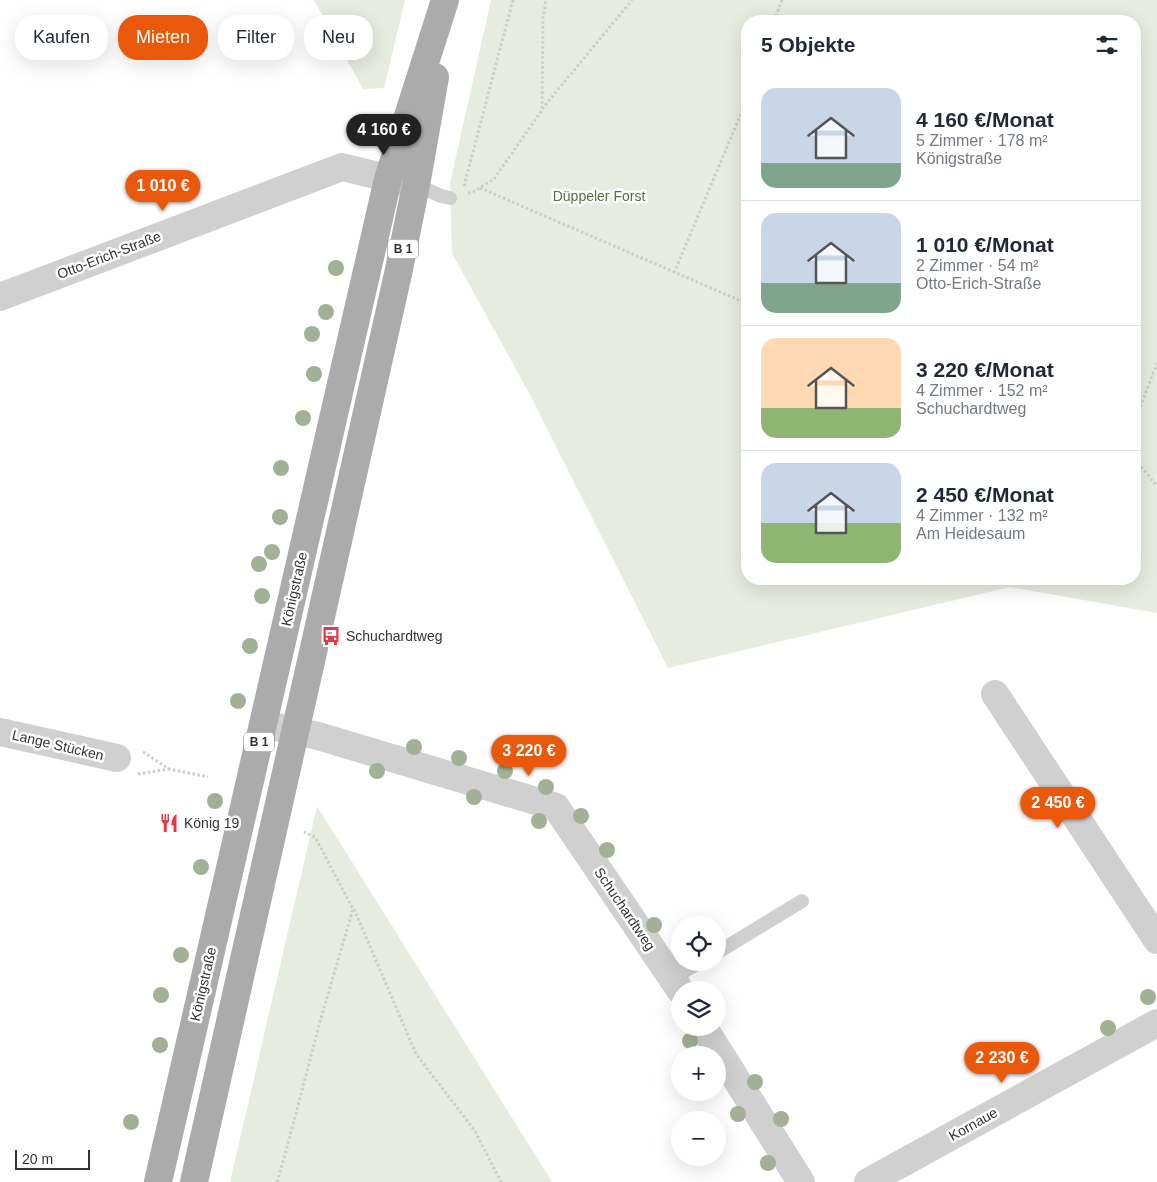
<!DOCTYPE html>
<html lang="de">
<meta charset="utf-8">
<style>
:root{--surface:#fff;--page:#f6f6f7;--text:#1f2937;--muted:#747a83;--line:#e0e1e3;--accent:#ea580c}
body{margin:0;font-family:Arial,sans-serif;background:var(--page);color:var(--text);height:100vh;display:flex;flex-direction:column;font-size:19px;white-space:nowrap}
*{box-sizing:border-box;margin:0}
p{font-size:16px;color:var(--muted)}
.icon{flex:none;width:28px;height:28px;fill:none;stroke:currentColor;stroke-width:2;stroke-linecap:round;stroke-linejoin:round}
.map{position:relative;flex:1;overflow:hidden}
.details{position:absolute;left:741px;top:15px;width:400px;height:570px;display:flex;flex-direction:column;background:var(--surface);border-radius:20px;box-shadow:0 5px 20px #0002}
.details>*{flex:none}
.hud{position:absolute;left:15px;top:15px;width:475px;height:45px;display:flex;gap:10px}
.buttons{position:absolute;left:671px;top:916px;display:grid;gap:10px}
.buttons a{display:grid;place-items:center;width:55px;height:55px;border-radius:50%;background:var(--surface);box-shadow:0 5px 20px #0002;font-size:25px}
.scale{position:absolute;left:15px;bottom:12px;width:75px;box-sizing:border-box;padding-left:5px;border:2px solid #333;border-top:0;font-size:14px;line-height:18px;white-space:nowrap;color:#333;-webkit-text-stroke:4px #fff;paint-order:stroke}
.price{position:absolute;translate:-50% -42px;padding:0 11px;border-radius:18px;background:var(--accent);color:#fff;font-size:16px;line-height:32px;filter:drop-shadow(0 1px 2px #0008)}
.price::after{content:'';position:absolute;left:50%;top:30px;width:15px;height:11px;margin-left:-8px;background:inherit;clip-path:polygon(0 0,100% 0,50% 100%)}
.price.selected{background:#222;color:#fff}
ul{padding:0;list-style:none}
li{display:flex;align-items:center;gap:15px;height:125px;padding:0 20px}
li+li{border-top:1px solid var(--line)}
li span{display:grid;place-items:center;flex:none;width:140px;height:100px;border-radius:15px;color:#555}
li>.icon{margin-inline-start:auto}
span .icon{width:60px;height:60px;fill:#fffc;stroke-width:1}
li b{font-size:21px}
h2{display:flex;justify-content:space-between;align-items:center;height:60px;padding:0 20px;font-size:21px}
.tag{padding:0 18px;border-radius:20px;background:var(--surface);box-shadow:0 5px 20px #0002;font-size:18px;line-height:45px}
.tag.selected{background:var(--accent);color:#fff}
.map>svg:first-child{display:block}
.green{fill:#e6ecdf;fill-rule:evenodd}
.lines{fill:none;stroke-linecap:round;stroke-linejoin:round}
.path{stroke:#cdcdcd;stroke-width:3;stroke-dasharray:2.5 2.5;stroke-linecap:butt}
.service{stroke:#d0d0d0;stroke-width:14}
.minor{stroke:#d0d0d0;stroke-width:28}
.primary{stroke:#ababab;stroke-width:28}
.tree{fill:#a2b095}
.labels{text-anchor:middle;stroke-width:5;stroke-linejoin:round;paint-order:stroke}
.shield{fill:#fff;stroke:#707070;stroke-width:1}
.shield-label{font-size:12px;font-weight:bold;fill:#333}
.park-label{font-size:14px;fill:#56703f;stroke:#fff}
.street-label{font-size:14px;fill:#333;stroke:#fff}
.poi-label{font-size:14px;fill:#333;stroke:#fff;text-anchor:start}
</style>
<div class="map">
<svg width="1157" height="1182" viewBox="0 0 1157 1182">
<rect width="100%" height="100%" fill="#fff"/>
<path class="green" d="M314 0H405L384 88 363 89Z
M491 0H1157V613L1010 587 668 668 529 393 452 253 450 183ZM748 21H1135V579H748Z
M317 806 552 1182H230Z"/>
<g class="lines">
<path class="path" d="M774 21 782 0
M542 109 632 0
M464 186 513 0
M480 188 748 304
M468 193 473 192 494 179 542 110 543 18 546 0
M674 273 748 97
M1135 421 1157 363
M1135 459 1157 486
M143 752 169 769 208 777
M138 774 169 769
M354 909 416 1054 475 1131 501 1182
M277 1182 286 1151 321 1018 353 909 315 837 304 832"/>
<path class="service" d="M416 185 441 196 450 198
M718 952 802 901
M673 978 700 962"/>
<path class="minor" d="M0 297 342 167 416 185
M995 694 1157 940
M263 724 318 736 556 807 680 990
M0 732 117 758
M704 1028 801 1182
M868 1182 1157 1023"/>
<path class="primary" d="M158 1182 388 179 445 0
M194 1182 398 274 416 185 435 77"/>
</g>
<g class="tree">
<circle cx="336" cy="268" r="8"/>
<circle cx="326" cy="312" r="8"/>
<circle cx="312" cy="334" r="8"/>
<circle cx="314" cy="374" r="8"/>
<circle cx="303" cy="418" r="8"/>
<circle cx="281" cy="468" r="8"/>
<circle cx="280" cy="517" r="8"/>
<circle cx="272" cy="552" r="8"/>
<circle cx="259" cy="564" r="8"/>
<circle cx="262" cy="596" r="8"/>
<circle cx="250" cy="646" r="8"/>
<circle cx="238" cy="701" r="8"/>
<circle cx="414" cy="747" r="8"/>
<circle cx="459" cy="758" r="8"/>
<circle cx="377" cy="771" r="8"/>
<circle cx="505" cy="771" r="8"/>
<circle cx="546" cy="787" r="8"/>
<circle cx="474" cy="797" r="8"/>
<circle cx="215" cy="801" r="8"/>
<circle cx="581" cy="816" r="8"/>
<circle cx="539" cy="821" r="8"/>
<circle cx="607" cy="850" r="8"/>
<circle cx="201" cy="867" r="8"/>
<circle cx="654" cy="925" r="8"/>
<circle cx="181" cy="955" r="8"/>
<circle cx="161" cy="995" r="8"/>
<circle cx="1148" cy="997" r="8"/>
<circle cx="1108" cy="1028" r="8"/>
<circle cx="690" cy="1041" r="8"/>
<circle cx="160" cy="1045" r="8"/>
<circle cx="755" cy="1082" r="8"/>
<circle cx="738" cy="1114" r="8"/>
<circle cx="781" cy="1119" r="8"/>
<circle cx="131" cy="1122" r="8"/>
<circle cx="768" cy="1163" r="8"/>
</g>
<defs>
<g id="bus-bare" transform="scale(1.5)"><path d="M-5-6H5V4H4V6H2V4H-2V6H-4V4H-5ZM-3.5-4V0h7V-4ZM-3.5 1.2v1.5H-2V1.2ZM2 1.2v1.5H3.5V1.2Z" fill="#e63946" stroke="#fff" stroke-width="2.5" paint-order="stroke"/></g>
<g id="restaurant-bare" transform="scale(1.5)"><path d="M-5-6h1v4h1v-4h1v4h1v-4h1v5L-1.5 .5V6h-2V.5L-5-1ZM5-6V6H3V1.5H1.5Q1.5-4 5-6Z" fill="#e63946" stroke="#fff" stroke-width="2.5" paint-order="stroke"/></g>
</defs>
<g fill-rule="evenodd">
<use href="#bus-bare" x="331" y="636"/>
<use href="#restaurant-bare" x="169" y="823"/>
</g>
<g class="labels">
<g class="shield">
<rect x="388" y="239.5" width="30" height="19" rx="4"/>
<rect x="244" y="732.5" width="30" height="19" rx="4"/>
</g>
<g class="shield-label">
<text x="403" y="253">B 1</text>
<text x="259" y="746">B 1</text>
</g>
<g class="park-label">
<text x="599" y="201">Düppeler Forst</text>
</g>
<g class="street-label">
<text transform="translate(109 255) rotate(-21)" y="5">Otto-Erich-Straße</text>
<text transform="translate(294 589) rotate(-77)" y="5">Königstraße</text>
<text transform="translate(58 745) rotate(13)" y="5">Lange Stücken</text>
<text transform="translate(625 909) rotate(56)" y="5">Schuchardtweg</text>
<text transform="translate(203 984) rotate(-77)" y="5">Königstraße</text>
<text transform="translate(973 1124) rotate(-29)" y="5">Kornaue</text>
</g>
<g class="poi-label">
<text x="346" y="641">Schuchardtweg</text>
<text x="184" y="828">König 19</text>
</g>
</g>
</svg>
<div class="buttons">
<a><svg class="icon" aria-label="locate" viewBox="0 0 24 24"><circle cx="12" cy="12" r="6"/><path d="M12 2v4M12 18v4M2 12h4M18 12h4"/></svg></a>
<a><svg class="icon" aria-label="layers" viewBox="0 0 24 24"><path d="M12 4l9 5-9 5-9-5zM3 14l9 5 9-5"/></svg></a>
<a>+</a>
<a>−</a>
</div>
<div class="scale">20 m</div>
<b class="price selected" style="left:384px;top:156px">4 160 €</b>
<b class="price" style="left:163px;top:212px">1 010 €</b>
<b class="price" style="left:529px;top:777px">3 220 €</b>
<b class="price" style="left:1058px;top:829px">2 450 €</b>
<b class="price" style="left:1002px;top:1084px">2 230 €</b>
<div class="hud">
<a class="tag">Kaufen</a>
<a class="tag selected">Mieten</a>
<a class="tag">Filter</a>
<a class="tag">Neu</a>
</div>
<section class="details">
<h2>5 Objekte<svg class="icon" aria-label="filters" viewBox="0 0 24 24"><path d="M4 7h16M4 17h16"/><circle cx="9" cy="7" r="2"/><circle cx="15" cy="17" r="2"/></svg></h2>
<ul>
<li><span style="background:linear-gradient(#c9d6e8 75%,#7fa58c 0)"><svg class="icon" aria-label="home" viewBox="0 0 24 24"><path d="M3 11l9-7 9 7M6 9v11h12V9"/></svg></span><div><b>4 160 €/Monat</b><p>5 Zimmer · 178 m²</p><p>Königstraße</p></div></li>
<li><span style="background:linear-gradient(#c9d6e8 70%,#7fa58c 0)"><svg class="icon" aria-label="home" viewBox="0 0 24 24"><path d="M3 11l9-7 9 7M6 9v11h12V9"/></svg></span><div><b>1 010 €/Monat</b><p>2 Zimmer · 54 m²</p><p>Otto-Erich-Straße</p></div></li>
<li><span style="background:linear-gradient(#ffd9b3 70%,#8fb573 0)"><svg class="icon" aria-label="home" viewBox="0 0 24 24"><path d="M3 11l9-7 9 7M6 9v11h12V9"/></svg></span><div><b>3 220 €/Monat</b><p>4 Zimmer · 152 m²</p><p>Schuchardtweg</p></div></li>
<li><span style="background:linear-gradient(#c9d6e8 60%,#8fb573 0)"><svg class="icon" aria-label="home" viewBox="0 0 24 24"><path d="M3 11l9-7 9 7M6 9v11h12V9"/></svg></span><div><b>2 450 €/Monat</b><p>4 Zimmer · 132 m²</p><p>Am Heidesaum</p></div></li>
</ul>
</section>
</div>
